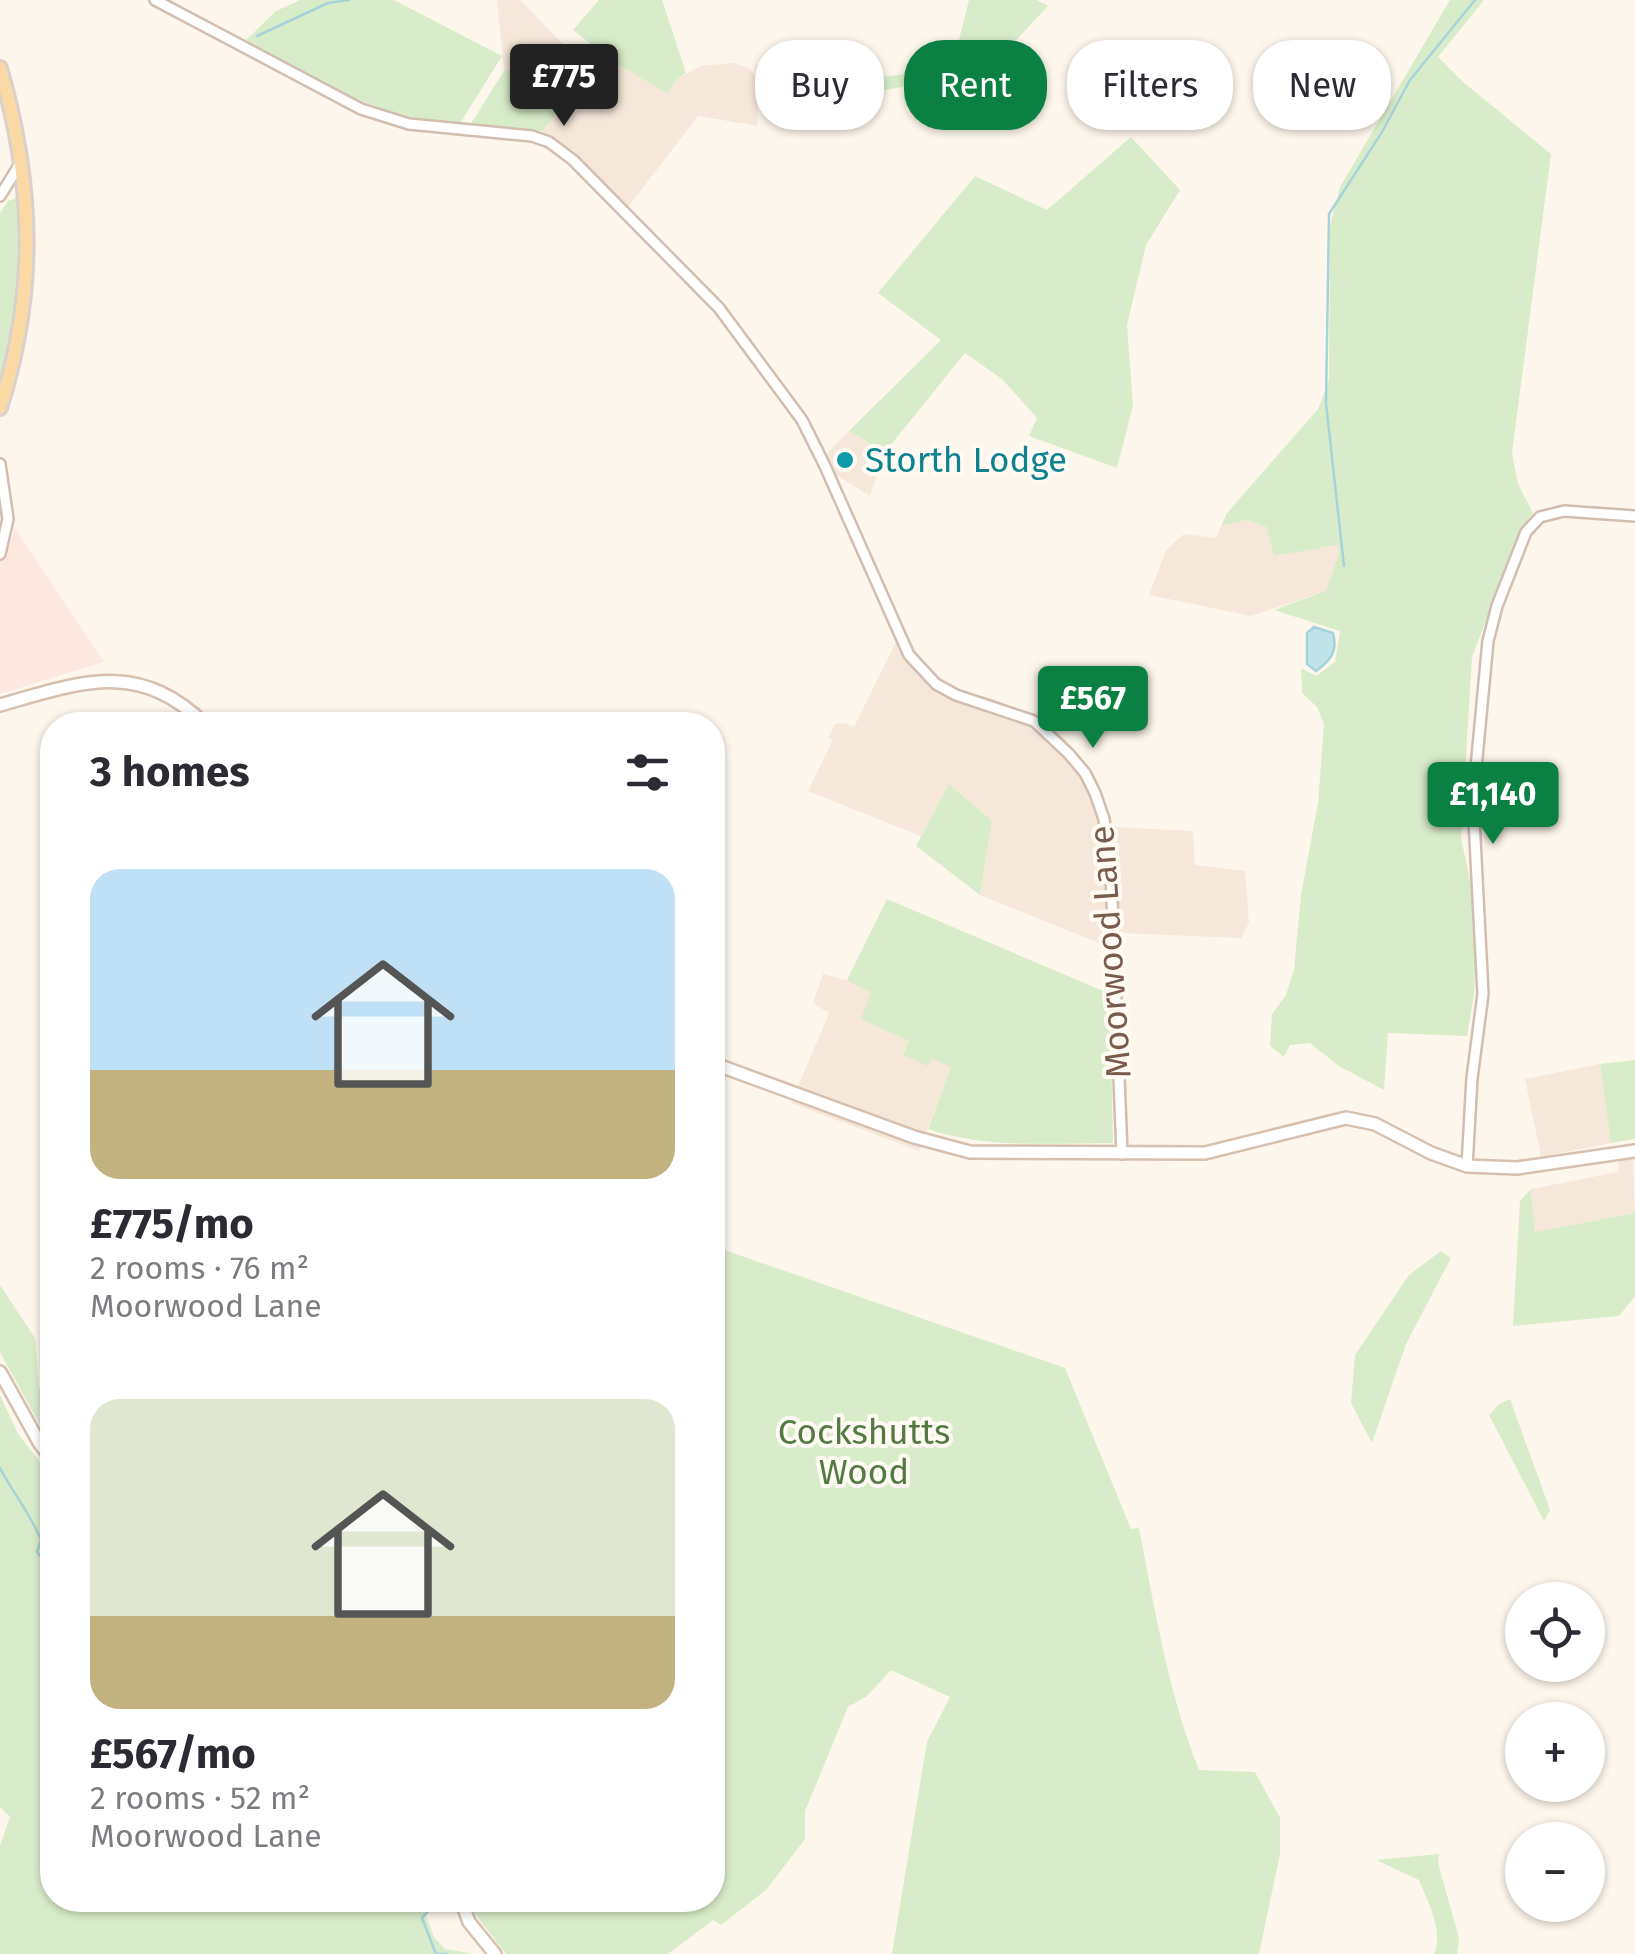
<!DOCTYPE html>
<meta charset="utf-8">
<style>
:root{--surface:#fff;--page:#f2f2f3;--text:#2b2b33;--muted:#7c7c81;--accent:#0b8043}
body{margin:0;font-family:"Fira Sans",sans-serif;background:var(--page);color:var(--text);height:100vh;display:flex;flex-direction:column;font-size:38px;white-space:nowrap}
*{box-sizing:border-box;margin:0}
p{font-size:32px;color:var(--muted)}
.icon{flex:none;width:55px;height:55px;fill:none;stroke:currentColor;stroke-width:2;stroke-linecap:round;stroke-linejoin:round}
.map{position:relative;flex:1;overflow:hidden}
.details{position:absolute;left:40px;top:712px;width:685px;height:1200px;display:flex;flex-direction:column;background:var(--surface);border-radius:40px;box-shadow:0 2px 8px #0004}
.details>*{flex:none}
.guide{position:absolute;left:755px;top:40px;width:730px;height:90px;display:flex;gap:20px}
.tools{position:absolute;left:1505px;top:1582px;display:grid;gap:20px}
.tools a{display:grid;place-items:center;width:100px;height:100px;border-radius:50%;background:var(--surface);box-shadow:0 2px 8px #0004;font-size:50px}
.price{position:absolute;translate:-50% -85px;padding:0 22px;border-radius:10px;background:var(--accent);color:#fff;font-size:32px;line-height:65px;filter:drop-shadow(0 2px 5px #0008)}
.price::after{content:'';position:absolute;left:50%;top:60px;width:30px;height:22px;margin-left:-15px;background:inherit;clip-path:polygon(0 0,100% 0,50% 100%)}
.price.current{background:#222;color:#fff}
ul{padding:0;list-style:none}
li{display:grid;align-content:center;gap:20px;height:530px;padding:0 50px}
li span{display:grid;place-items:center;height:310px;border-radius:30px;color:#555}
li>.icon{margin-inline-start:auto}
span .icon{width:180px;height:180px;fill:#fffc;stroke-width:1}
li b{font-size:42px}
h2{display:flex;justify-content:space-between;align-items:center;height:120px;padding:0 50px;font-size:42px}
.pill{padding:0 35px;border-radius:40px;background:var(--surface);box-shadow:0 2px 8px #0004;font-size:35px;line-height:90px}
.pill.current{background:var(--accent);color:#fff}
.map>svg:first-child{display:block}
.residential{fill:#f5e8da}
.commercial{fill:#fde8e0}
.green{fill:#d8ecc9}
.water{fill:#bfe3e8;stroke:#a5d3da;stroke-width:2.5}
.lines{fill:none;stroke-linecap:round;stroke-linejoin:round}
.stream{stroke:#a5d3da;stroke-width:2.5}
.minor-casing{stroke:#d1beb0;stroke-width:14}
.secondary-casing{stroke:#d6c0b0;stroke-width:16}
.primary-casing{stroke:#dad1cd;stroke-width:18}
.minor{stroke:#fff;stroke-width:9}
.secondary{stroke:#fff;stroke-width:11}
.primary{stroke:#fbd9a5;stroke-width:12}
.culture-dot{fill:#0f9aa8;stroke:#fffaf3;stroke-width:4}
.labels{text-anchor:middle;stroke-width:8;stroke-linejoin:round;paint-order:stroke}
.culture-label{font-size:35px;fill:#0d838f;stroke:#fffaf3;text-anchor:start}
.street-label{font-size:35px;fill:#7a5c4d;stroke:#fffaf3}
.park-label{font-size:35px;fill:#537a41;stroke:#fffaf3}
</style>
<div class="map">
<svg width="1635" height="1954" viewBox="0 0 1635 1954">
<rect width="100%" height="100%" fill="#fdf6ec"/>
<path class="residential" d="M497 0H520L570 51 603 78 617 64 667 93 677 79 700 66 734 63 749 68 757 78 758 126 698 116 629 206 542 131 574 92 532 65 504 71Z
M849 431 885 452 870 496 833 473 827 453Z
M1247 520 1268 527 1275 556 1337 544 1339 553 1326 591 1251 616 1149 595 1166 550 1184 534 1216 538 1221 526Z
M904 633 934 676 960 690 993 699 1042 718 1065 739 1094 773 1114 827 1193 831 1195 865 1245 871 1249 923 1241 938 1120 933 1106 946 980 895 992 821 949 784 921 836 808 791 833 740 828 737 835 724 845 723 854 727 895 644Z
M823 974 852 982 871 993 909 1041 903 1054 932 1057 951 1067 919 1151 791 1103 829 1013 813 1003Z
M1600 1064 1611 1143 1541 1157 1525 1079Z
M1633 1159 1635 1213 1535 1232 1531 1189 1618 1172 1619 1160Z"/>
<path class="commercial" d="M15 528 104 662 0 694V562L8 550Z"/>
<path class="green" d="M300 0H394L502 56 459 125C379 118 313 80 244 42L276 11Z
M599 0H662L686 73 677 79 667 93 617 64 573 30Z
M969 0H1037L1048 6 973 86 969 102 970 122 963 126 958 123 953 103 925 82 877 92 874 78 952 68Z
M1450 0H1484L1438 57 1463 82 1551 154 1512 453 1518 484 1533 513 1522 527 1472 657 1461 838 1477 913 1474 995 1467 1036 1388 1033 1384 1090 1339 1066 1310 1043 1290 1045 1284 1057 1270 1046 1272 1014 1286 995 1294 970 1301 895 1318 803 1324 724 1317 707 1302 693 1301 668 1316 676 1335 662 1340 631 1274 610 1326 591 1339 553 1337 545 1274 556 1267 527 1247 520 1221 526 1227 513 1318 409 1329 381 1330 226 1340 187Z
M532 65 574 92 542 131 470 125 504 71Z
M1131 137 1180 190 1146 245 1127 325 1133 405 1117 468 1029 436 1037 418 1002 379 965 353 885 452 849 431 941 340 878 293 975 176 1047 210Z
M16 198C34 234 13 349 0 387V213L8 201Z
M949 784 992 821 980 895 916 846Z
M887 899 1110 994 1113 1143C1053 1143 985 1149 928 1129L951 1067 932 1058 928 1066 903 1055 909 1041 861 1019 871 993 847 980Z
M1635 1060V1139L1611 1143 1600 1064Z
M1531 1189 1535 1232 1635 1213V1296L1619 1316 1513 1326 1520 1201Z
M713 1246 1065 1368 1131 1529 1139 1528C1155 1610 1168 1692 1199 1770L1255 1772 1280 1818V1854L1259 1954H892L927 1742 950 1697 891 1670 866 1697 848 1707 805 1811V1839L766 1890 721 1925 713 1920 668 1954H506L475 1914 470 1900H712Z
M1441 1251 1451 1258 1406 1344 1372 1443 1351 1403 1355 1355 1409 1275Z
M0 1285 35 1338 39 1387 52 1420V1447L0 1352Z
M0 1395 18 1434 52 1477V1900H424L421 1903 434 1937 445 1949 474 1954H0V1846L10 1817 0 1807Z
M1510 1399 1550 1510 1544 1521 1489 1415 1499 1404Z
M1439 1854 1438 1863 1459 1938 1457 1954H1434C1444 1931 1428 1903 1419 1880L1376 1860Z"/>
<path class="water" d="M1314 627 1333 633C1338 651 1331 660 1316 671L1307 664V633Z"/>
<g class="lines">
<path class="stream" d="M257 36 328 3 349 0
M1344 566 1326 403 1329 214 1382 132 1410 80 1475 0
M0 1468C13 1493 30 1513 41 1540L37 1552 52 1571
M428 1900 432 1907 422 1918 436 1954H447"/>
<g class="minor-casing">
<path id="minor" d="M155 0 361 109 409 124 532 136 549 142 573 160 719 308 802 420 824 464 909 655 936 684 956 695 1034 721 1069 754 1085 773 1095 793 1104 819 1111 874 1122 1154
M0 196 20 164
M0 464 8 519 0 554
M1467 1166 1472 1078 1483 994 1473 800 1488 641 1497 606 1526 532 1540 517 1564 511 1635 516"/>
</g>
<g class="secondary-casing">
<path id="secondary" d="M0 705C82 682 138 659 206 725
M712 1063 914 1137 970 1152 1205 1153 1346 1118 1375 1124 1431 1153 1467 1166 1517 1168 1635 1151
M0 1372 40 1444 52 1459
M461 1900 469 1922 495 1954"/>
</g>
<g class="primary-casing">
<path id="primary" d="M0 68C34 185 37 292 0 408"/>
</g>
<use href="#minor" class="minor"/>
<use href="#secondary" class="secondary"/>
<use href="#primary" class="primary"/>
</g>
<circle class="culture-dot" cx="845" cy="460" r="10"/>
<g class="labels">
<g class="culture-label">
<text x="865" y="472">Storth Lodge</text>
</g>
<g class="street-label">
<text transform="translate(1110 952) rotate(-94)" y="12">Moorwood Lane</text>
</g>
<g class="park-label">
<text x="864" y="1444">Cockshutts<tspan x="864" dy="40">Wood</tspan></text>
</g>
</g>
</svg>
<div class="tools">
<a><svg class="icon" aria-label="locate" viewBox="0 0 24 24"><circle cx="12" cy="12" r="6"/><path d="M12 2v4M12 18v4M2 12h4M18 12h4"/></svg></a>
<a>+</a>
<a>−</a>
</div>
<b class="price current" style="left:564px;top:129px">£775</b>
<b class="price" style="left:1093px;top:751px">£567</b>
<b class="price" style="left:1493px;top:847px">£1,140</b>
<div class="guide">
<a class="pill">Buy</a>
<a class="pill current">Rent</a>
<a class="pill">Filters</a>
<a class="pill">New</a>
</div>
<section class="details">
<h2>3 homes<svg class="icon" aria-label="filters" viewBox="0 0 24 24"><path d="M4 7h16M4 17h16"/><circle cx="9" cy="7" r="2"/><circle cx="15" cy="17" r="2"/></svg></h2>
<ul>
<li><span style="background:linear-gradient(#bfe0f5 65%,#c2b280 0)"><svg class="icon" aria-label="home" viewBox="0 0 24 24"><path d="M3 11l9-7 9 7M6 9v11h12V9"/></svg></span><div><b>£775/mo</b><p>2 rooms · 76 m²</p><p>Moorwood Lane</p></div></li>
<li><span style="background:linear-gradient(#dfe7d0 70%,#c2b280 0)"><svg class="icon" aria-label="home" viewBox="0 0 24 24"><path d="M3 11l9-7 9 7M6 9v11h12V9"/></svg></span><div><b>£567/mo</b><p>2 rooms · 52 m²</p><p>Moorwood Lane</p></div></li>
</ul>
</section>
</div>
